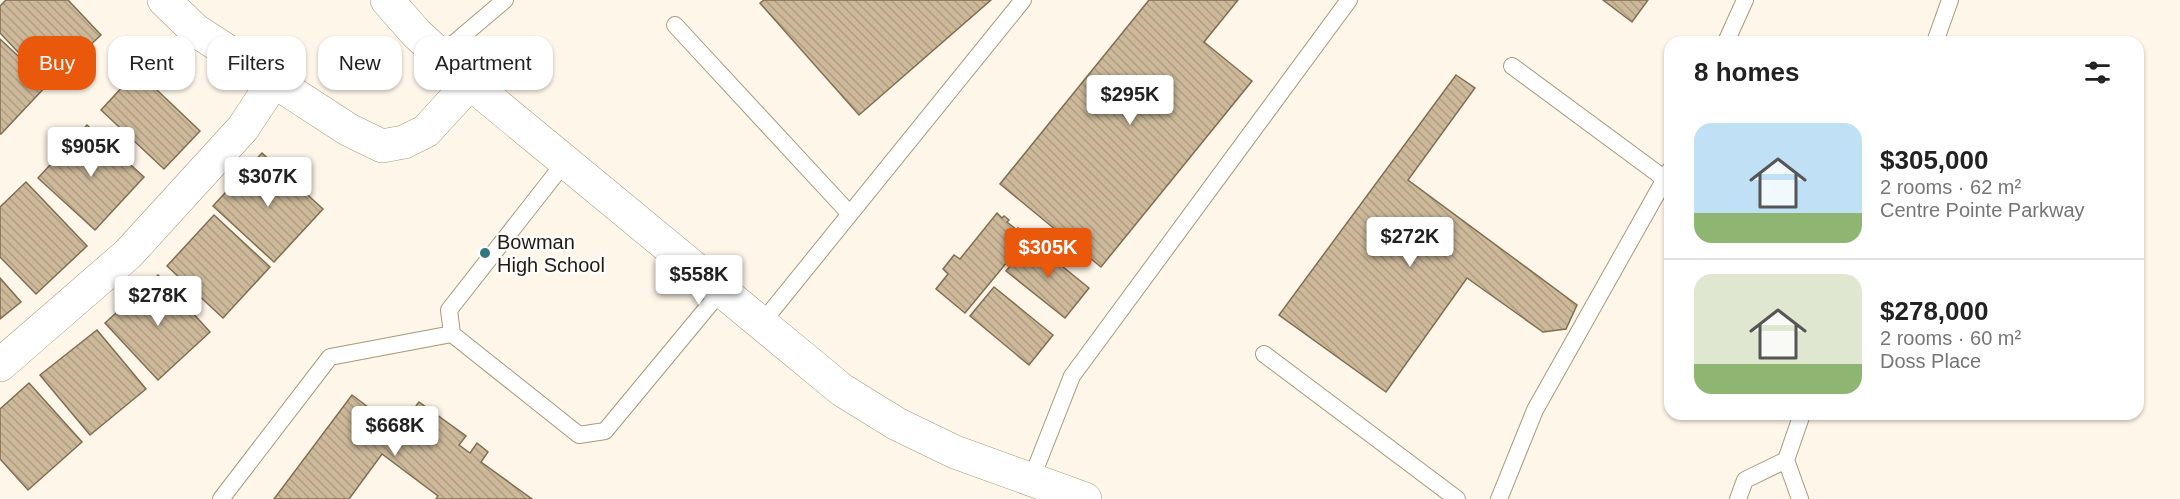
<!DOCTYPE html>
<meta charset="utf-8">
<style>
:root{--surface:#fff;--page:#f6f6f6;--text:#222;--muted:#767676;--line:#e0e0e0;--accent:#ea580c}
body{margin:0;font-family:Arial,sans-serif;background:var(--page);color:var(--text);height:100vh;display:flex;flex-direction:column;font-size:22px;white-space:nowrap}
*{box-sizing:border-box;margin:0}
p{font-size:20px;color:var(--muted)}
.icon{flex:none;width:33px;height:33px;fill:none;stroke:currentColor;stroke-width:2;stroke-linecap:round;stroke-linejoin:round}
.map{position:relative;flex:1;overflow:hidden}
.panel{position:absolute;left:1664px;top:36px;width:480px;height:384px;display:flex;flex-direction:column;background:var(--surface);border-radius:18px;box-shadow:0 2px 4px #0004}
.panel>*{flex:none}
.banner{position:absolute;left:18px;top:36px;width:570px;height:54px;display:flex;gap:12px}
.price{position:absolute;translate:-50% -51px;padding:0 14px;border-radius:6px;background:#fff;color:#222;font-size:20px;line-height:39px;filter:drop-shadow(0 2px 3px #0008)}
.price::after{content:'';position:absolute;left:50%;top:36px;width:18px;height:14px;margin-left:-9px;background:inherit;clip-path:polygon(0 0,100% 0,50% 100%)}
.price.selected{background:var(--accent);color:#fff}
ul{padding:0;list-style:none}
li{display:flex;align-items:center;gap:18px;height:150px;padding:0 30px}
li+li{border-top:2px solid var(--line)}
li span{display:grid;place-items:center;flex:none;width:168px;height:120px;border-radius:18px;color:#555}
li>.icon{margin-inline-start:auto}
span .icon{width:72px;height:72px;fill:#fffc;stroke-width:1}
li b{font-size:26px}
h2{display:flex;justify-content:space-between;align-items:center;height:72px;padding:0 30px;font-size:26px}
.pill{padding:0 21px;border-radius:18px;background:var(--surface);box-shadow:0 2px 4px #0004;font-size:21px;line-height:54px}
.pill.selected{background:var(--accent);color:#fff}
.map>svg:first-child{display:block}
.building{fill:url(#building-back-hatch);stroke:#806e51;stroke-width:1.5}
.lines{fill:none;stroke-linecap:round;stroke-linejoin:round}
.service-casing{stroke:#aa9879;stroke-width:18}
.minor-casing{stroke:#aa9879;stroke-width:34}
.tertiary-casing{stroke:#aa9879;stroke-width:34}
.service{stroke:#fff;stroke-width:16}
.minor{stroke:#fff;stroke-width:33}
.tertiary{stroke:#fff;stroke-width:33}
.poi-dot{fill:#2e7681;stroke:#fff;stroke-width:2}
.labels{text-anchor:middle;stroke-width:4.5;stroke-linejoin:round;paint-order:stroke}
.poi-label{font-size:20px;fill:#211a0e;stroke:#fff;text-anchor:start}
</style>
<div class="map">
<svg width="2180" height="499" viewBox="0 0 2180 499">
<defs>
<pattern id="building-back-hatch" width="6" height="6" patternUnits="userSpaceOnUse" patternTransform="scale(1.5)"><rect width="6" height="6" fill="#cdb99a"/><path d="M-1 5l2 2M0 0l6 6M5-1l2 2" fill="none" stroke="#b09e84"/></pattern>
</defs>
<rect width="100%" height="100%" fill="#fef6e9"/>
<path class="building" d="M6 0H68L101 35 48 84 0 33V6Z
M764 0H991L859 115 760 3Z
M1149 0H1238L1204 42 1252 81 1101 267 1000 184Z
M1603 0H1648L1632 22Z
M0 39 48 84 1 134H0Z
M137 71 200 131 164 169 101 110Z
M1456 75 1475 88 1408 180 1577 305 1566 329 1543 332 1467 278 1386 392 1279 315Z
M87 125 144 177 95 230 38 178Z
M262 153 323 209 274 262 213 206Z
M26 182 87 246 36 294 0 257V207Z
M997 213 1002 218 1004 216 1009 220 1007 222 1017 230 1018 228 1023 232 1022 233 1027 238 965 313 936 289 948 274 943 269 954 255 960 259Z
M214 215 270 267 223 318 167 266Z
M1031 241 1089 288 1065 318 1006 271Z
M158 275 210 332 158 380 105 323Z
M0 278 21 302 0 319Z
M994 287 1053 335 1029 365 970 316Z
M97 330 146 389 90 435 40 375Z
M29 383 82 442 28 490 0 459V409Z
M352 395 384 419 390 412 404 422 419 402 466 436 459 445 470 453 477 443 488 452 481 462 532 499H436L438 496 382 454 349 499H274Z"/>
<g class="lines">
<g class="service-casing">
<path id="service" d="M675 25 849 213
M1726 42 1745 0
M1935 42 1950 0
M440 55 505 0
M1512 66 1665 179
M565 162 449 310 452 334 579 435 605 431 721 291
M761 324 1023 0
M1264 354 1457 499
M1031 480 1072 376 1349 0
M221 499 330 357 452 334
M1499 499 1535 410 1670 170
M1738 499 1745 480 1786 460
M1800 499 1786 460 1802 414"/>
</g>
<g class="minor-casing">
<path id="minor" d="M164 0 195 30 349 130 382 146 404 142 426 131 470 83
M0 365 128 254 243 128 274 81"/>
</g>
<g class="tertiary-casing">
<path id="tertiary" d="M387 0 416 33 470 83 842 390 897 424 955 452 1085 499"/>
</g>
<use href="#service" class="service"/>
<use href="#minor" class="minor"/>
<use href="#tertiary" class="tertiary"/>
</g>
<circle class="poi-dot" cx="485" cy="253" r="6"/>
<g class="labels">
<g class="poi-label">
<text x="497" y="249">Bowman<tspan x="497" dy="23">High School</tspan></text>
</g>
</g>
</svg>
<b class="price" style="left:1130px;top:126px">$295K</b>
<b class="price" style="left:91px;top:178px">$905K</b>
<b class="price" style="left:268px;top:208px">$307K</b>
<b class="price" style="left:1410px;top:268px">$272K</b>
<b class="price selected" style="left:1048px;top:279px">$305K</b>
<b class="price" style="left:699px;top:306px">$558K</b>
<b class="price" style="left:158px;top:327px">$278K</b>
<b class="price" style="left:395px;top:457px">$668K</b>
<div class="banner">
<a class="pill selected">Buy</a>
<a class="pill">Rent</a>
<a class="pill">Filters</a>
<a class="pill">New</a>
<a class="pill">Apartment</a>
</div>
<section class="panel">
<h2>8 homes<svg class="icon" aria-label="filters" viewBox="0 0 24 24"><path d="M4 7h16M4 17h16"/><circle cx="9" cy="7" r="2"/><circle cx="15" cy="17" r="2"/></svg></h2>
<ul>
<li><span style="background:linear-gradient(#bfe0f5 75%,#8fb573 0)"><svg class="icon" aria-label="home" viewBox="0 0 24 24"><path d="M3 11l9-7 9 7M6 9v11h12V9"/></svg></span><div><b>$305,000</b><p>2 rooms · 62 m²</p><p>Centre Pointe Parkway</p></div></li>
<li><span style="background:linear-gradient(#dfe7d0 75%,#8fb573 0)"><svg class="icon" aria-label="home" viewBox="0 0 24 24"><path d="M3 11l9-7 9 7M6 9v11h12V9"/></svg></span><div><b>$278,000</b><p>2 rooms · 60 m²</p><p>Doss Place</p></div></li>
</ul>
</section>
</div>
